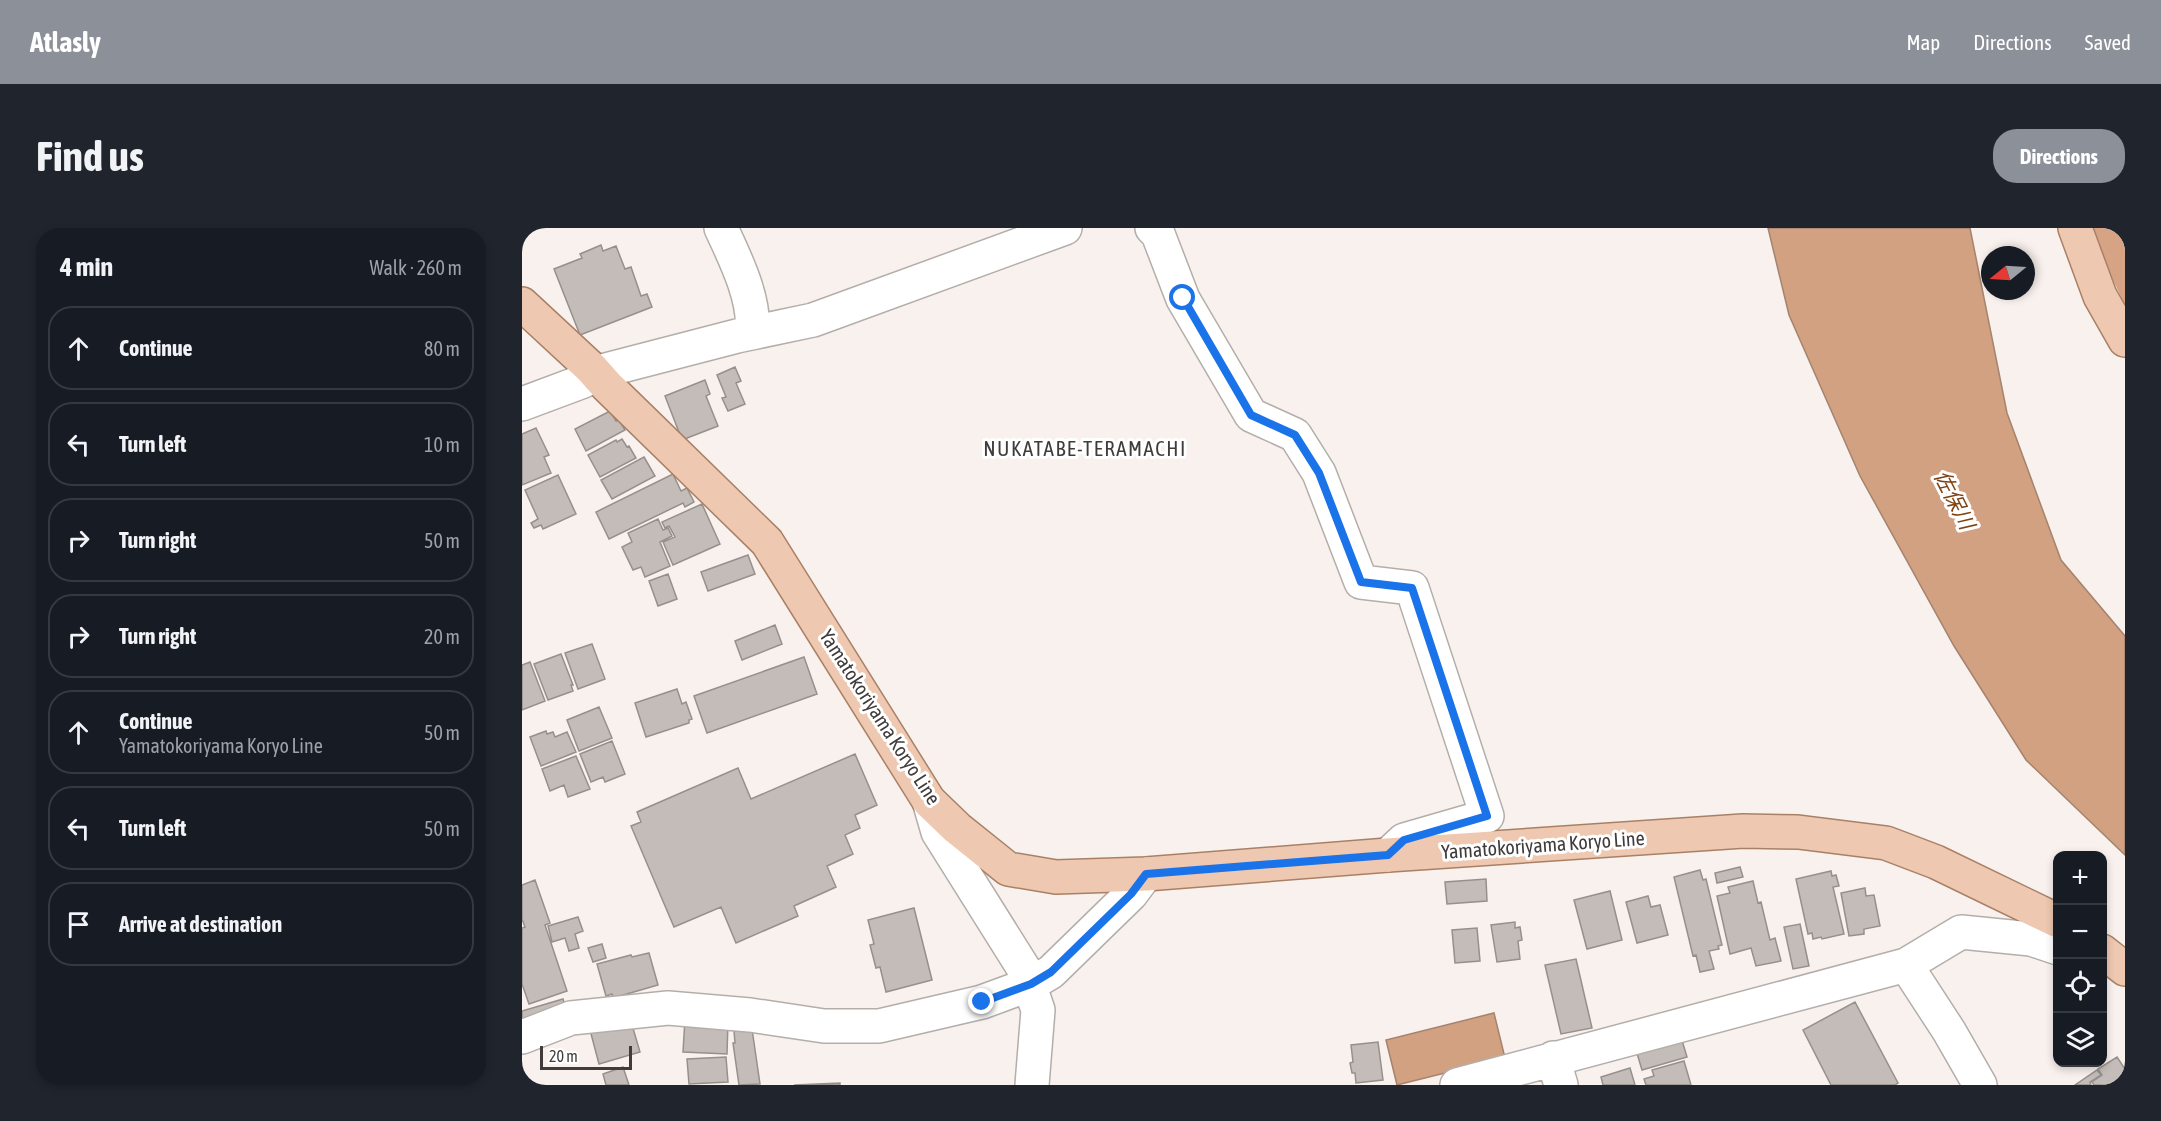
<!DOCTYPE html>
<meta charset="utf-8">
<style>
:root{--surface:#171b24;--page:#20242c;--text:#f1f3f6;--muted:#9ea1a6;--line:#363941;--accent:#8c9099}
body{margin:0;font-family:"Asap Condensed","Noto Sans JP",sans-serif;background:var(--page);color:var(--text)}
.controls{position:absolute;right:18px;bottom:18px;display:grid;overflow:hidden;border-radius:12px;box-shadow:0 3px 9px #0003}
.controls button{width:54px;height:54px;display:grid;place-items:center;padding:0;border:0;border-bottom:2px solid var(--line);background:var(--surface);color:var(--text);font:30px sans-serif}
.compass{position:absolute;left:1459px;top:18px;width:54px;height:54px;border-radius:50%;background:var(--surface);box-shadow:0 3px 9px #0003;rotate:252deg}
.scale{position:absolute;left:18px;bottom:15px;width:92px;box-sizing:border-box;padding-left:6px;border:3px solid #3f3c3b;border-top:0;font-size:16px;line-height:21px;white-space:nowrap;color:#3f3c3b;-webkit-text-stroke:4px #fff;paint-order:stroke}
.stop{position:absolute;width:18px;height:18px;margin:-14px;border:4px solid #1a73e8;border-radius:50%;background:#fff}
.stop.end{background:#1a73e8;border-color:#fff;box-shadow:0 2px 6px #0008}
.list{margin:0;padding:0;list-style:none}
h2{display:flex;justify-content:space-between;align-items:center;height:78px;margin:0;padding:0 24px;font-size:26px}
h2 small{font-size:20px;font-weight:400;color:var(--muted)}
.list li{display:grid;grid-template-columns:39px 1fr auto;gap:18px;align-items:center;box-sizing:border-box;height:84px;margin:0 12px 12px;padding:0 12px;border:2px solid var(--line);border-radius:24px}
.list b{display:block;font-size:22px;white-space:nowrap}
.list p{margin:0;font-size:20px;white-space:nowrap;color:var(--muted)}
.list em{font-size:20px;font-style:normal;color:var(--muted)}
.icon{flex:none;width:33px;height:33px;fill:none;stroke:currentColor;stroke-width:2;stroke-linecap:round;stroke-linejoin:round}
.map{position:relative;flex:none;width:1603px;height:857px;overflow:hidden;border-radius:24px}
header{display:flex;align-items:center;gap:36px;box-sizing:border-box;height:84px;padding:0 30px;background:var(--accent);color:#fff}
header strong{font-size:28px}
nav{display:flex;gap:33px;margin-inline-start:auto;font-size:21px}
.intro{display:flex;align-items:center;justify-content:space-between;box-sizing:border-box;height:144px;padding:0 36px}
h1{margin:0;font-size:42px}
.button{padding:15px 27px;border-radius:24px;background:var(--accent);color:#fff;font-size:21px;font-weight:700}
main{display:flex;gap:36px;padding:0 36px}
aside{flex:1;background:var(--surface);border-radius:24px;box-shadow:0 3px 9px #0003}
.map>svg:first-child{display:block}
.forest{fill:#d6a485}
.water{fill:#d1a182;stroke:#a5836d;stroke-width:1.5}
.building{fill:#c3bcb9;stroke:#96908c;stroke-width:1.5}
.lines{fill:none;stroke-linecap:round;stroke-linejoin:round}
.minor-casing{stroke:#b4aeaa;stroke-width:36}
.major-casing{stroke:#a98066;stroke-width:36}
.minor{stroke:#fff;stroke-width:33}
.major{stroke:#eec8b1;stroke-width:33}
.route{stroke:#1a73e8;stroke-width:8}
.labels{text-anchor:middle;stroke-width:6;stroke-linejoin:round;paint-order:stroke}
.street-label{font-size:20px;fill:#3f3c3b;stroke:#fff}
.neighbourhood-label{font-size:21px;letter-spacing:1.5px;fill:#3f3c3b;stroke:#fff}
.water-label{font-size:21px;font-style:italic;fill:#7f4212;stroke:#fff}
</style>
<header>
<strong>Atlasly</strong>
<nav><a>Map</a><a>Directions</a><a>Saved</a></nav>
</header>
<div class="intro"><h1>Find us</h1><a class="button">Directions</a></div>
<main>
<aside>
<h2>4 min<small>Walk · 260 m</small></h2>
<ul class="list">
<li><svg class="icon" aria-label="ahead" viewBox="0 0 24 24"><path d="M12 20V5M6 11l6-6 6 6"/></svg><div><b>Continue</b></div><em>80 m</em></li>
<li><svg class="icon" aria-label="left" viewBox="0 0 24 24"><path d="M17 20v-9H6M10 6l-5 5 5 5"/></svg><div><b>Turn left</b></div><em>10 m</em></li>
<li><svg class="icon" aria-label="right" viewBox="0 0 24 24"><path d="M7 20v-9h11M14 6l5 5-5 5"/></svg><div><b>Turn right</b></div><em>50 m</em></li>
<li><svg class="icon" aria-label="right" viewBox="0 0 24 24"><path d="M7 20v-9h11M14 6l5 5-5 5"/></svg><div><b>Turn right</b></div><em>20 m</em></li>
<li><svg class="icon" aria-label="ahead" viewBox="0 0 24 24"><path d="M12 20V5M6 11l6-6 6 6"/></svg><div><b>Continue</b><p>Yamatokoriyama Koryo Line</p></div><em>50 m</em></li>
<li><svg class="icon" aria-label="left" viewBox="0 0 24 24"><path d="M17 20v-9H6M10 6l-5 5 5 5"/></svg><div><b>Turn left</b></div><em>50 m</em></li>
<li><svg class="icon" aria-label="arrive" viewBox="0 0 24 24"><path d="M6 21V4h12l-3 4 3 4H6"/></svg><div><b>Arrive at destination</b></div></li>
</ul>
</aside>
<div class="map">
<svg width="1603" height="857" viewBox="0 0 1603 857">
<rect width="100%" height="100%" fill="#f8f1ed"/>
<!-- forest -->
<path class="forest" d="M 1568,0 L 1603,0 L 1603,77 L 1576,21 Z"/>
<!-- water -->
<path class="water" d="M 1246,0 L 1448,0 L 1485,185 L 1539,332 L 1603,408 L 1603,627 L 1504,532 L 1432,418 L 1338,248 L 1267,87 Z
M 972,785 L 983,830 L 875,857 L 864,812 Z"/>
<!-- building -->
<path class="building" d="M 79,17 L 81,23 L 94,18 L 103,41 L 109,39 L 119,68 L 125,66 L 130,79 L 58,107 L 32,41 L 60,30 L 58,26 Z
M 213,139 L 219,153 L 214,155 L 223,176 L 206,183 L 200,170 L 204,169 L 195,147 Z
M 183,152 L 188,166 L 184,168 L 196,198 L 160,212 L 143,168 Z
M 88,183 L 94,193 L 97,192 L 103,202 L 64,223 L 53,201 Z
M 14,200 L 27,227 L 22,229 L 29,245 L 0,257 L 0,206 Z
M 100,211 L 105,219 L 107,218 L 114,230 L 78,249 L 66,227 L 94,212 L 95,214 Z
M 122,229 L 133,248 L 90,271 L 79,252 Z
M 151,246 L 159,263 L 165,260 L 172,274 L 163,279 L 161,275 L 87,311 L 74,284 Z
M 36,247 L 54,286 L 21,301 L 19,297 L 12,300 L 9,295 L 16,291 L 3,262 Z
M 180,276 L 198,316 L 151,337 L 141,314 L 153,309 L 147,298 L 143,300 L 140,294 Z
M 136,291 L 141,302 L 146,300 L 150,308 L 138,314 L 148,338 L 123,349 L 119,339 L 111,342 L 100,319 L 110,314 L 106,305 Z
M 226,327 L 233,346 L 186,363 L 179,344 Z
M 146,346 L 155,371 L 136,378 L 127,353 Z
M 253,397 L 260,416 L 220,432 L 213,413 Z
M 70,416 L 83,451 L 56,461 L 43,425 Z
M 39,426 L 51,457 L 49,457 L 51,463 L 26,472 L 12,436 Z
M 282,429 L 295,466 L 185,505 L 172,468 Z
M 8,434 L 23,473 L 0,482 L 0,437 Z
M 155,461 L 160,476 L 164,474 L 170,491 L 167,492 L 167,495 L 124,509 L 113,475 Z
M 77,479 L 90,510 L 57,523 L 45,492 Z
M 24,503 L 25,506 L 31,504 L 33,509 L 45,504 L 54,524 L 19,538 L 8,509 Z
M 90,513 L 103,546 L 83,554 L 81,549 L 69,554 L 58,526 Z
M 333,526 L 355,577 L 333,587 L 338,600 L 323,607 L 331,626 L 305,638 L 314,659 L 272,678 L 276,688 L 214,715 L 199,679 L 152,699 L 109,598 L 119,594 L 115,584 L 216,540 L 229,571 Z
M 54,528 L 68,561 L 46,569 L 42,557 L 28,563 L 20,541 Z
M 1218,639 L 1221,649 L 1195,655 L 1193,645 Z
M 1178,642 L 1181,652 L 1184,651 L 1200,717 L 1196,718 L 1197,721 L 1187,723 L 1192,741 L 1178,744 L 1174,727 L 1171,728 L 1152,649 Z
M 1309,643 L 1310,648 L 1314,647 L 1317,658 L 1311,659 L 1322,706 L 1300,711 L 1299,709 L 1291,711 L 1290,705 L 1286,706 L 1274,651 Z
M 964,651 L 965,673 L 925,676 L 923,654 Z
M 13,652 L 28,695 L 23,697 L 45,763 L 7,776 L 0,756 L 0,700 L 3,699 L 0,691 L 0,657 Z
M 1231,653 L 1236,675 L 1239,674 L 1248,712 L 1253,710 L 1259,733 L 1234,738 L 1229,720 L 1208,726 L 1195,668 L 1208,665 L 1206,659 Z
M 1343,660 L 1344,668 L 1352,667 L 1358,698 L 1342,701 L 1342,706 L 1327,708 L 1319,665 Z
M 1088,663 L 1100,712 L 1065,721 L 1052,672 Z
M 1126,668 L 1129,679 L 1138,677 L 1146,707 L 1115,715 L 1104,674 Z
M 392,680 L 410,752 L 364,764 L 358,739 L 354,740 L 348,717 L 352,716 L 346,692 Z
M 56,689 L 61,703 L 53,706 L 57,720 L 47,723 L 43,710 L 30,714 L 26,698 Z
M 993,694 L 993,700 L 998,699 L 1000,712 L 996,713 L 998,731 L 975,734 L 969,697 Z
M 1278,696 L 1287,738 L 1271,741 L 1262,699 Z
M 955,700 L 958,733 L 933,735 L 930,702 Z
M 80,716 L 84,730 L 71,734 L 66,720 Z
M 127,725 L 136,757 L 91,770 L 90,766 L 84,768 L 75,736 L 109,727 L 110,729 Z
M 1054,731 L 1070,800 L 1039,806 L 1023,737 Z
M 41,771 L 45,785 L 0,798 L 0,783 Z
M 1333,774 L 1376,855 L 1373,857 L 1309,857 L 1281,802 Z
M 108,790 L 118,824 L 77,836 L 68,802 Z
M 163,791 L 206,793 L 205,826 L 161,824 Z
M 230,801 L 238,856 L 217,857 L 211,815 L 213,815 L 212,803 Z
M 1159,809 L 1165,829 L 1120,842 L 1114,822 Z
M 856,814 L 861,852 L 834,855 L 833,845 L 830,845 L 828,835 L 831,834 L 829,817 Z
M 204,829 L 206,854 L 167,856 L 165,831 Z
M 1595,829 L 1603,841 L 1603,857 L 1572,857 L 1570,854 L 1580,847 L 1576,841 Z
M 1162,833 L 1169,857 L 1124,857 L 1122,851 L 1132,848 L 1130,842 Z
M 101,839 L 107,857 L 84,857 L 81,846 Z
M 1108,840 L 1113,857 L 1081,857 L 1079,849 Z
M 1575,842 L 1579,847 L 1568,854 L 1569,857 L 1553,857 Z
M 318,855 L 318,857 L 272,857 Z"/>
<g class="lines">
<!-- minor casing -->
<g class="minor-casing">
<path id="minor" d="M 199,0 C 213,30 234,72 230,105
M 630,0 L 636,6 L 661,71 L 729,187 L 773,207 L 797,245 L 839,354 L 890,360 L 965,588 L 882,612 L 866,627
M 0,176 L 59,154 L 84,142 L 215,108 L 291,92 L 543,0
M 407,573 L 416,604 L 502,741 L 516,782 L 510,857
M 1384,737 L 1427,803 L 1458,857
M 0,809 L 49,790 L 146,780 L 228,787 L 302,798 L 357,798 L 460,774 L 509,756 L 529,744 L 609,666 L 624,646
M 1031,830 L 1039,857
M 935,857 L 1384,737 L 1439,704 L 1509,711 L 1536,720"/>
</g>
<!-- major casing -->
<g class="major-casing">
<path id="major" d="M 1553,0 L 1578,68 L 1603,112
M 0,76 L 69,140 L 85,158 L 245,314 L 407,573 L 435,600 L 486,641 L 534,649 L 624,646 L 866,627 L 1221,603 L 1276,604 L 1364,615 L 1414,634 L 1536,693
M 1580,723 L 1603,741"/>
</g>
<!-- minor -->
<use href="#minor" class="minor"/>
<!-- major -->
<use href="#major" class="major"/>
</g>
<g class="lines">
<!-- route -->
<path class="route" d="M 460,774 L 509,756 L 529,744 L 609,666 L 624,646 L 866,627 L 882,612 L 965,588 L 890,360 L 839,354 L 797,245 L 773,207 L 729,187 L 661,70"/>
</g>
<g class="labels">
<!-- street labels -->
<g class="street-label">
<text transform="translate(358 489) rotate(57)" y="7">Yamatokoriyama Koryo Line</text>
<text transform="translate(1021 617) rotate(-4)" y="7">Yamatokoriyama Koryo Line</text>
</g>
<!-- neighbourhood labels -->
<g class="neighbourhood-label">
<text x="563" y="228">NUKATABE-TERAMACHI</text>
</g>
<!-- water labels -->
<g class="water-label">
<text transform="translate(1432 272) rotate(63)" y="7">佐保川</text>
</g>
</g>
</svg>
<div class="controls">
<button>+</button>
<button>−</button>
<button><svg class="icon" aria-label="locate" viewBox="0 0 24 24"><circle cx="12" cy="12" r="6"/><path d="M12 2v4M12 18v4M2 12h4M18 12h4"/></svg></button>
<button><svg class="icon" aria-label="layers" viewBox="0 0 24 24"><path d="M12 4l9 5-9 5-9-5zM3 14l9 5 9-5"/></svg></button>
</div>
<svg class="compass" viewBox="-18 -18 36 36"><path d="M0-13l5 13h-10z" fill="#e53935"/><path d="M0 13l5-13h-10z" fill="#9ea1a6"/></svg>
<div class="scale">20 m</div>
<div class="stop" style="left:661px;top:70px"></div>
<div class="stop end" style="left:460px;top:774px"></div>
</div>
</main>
